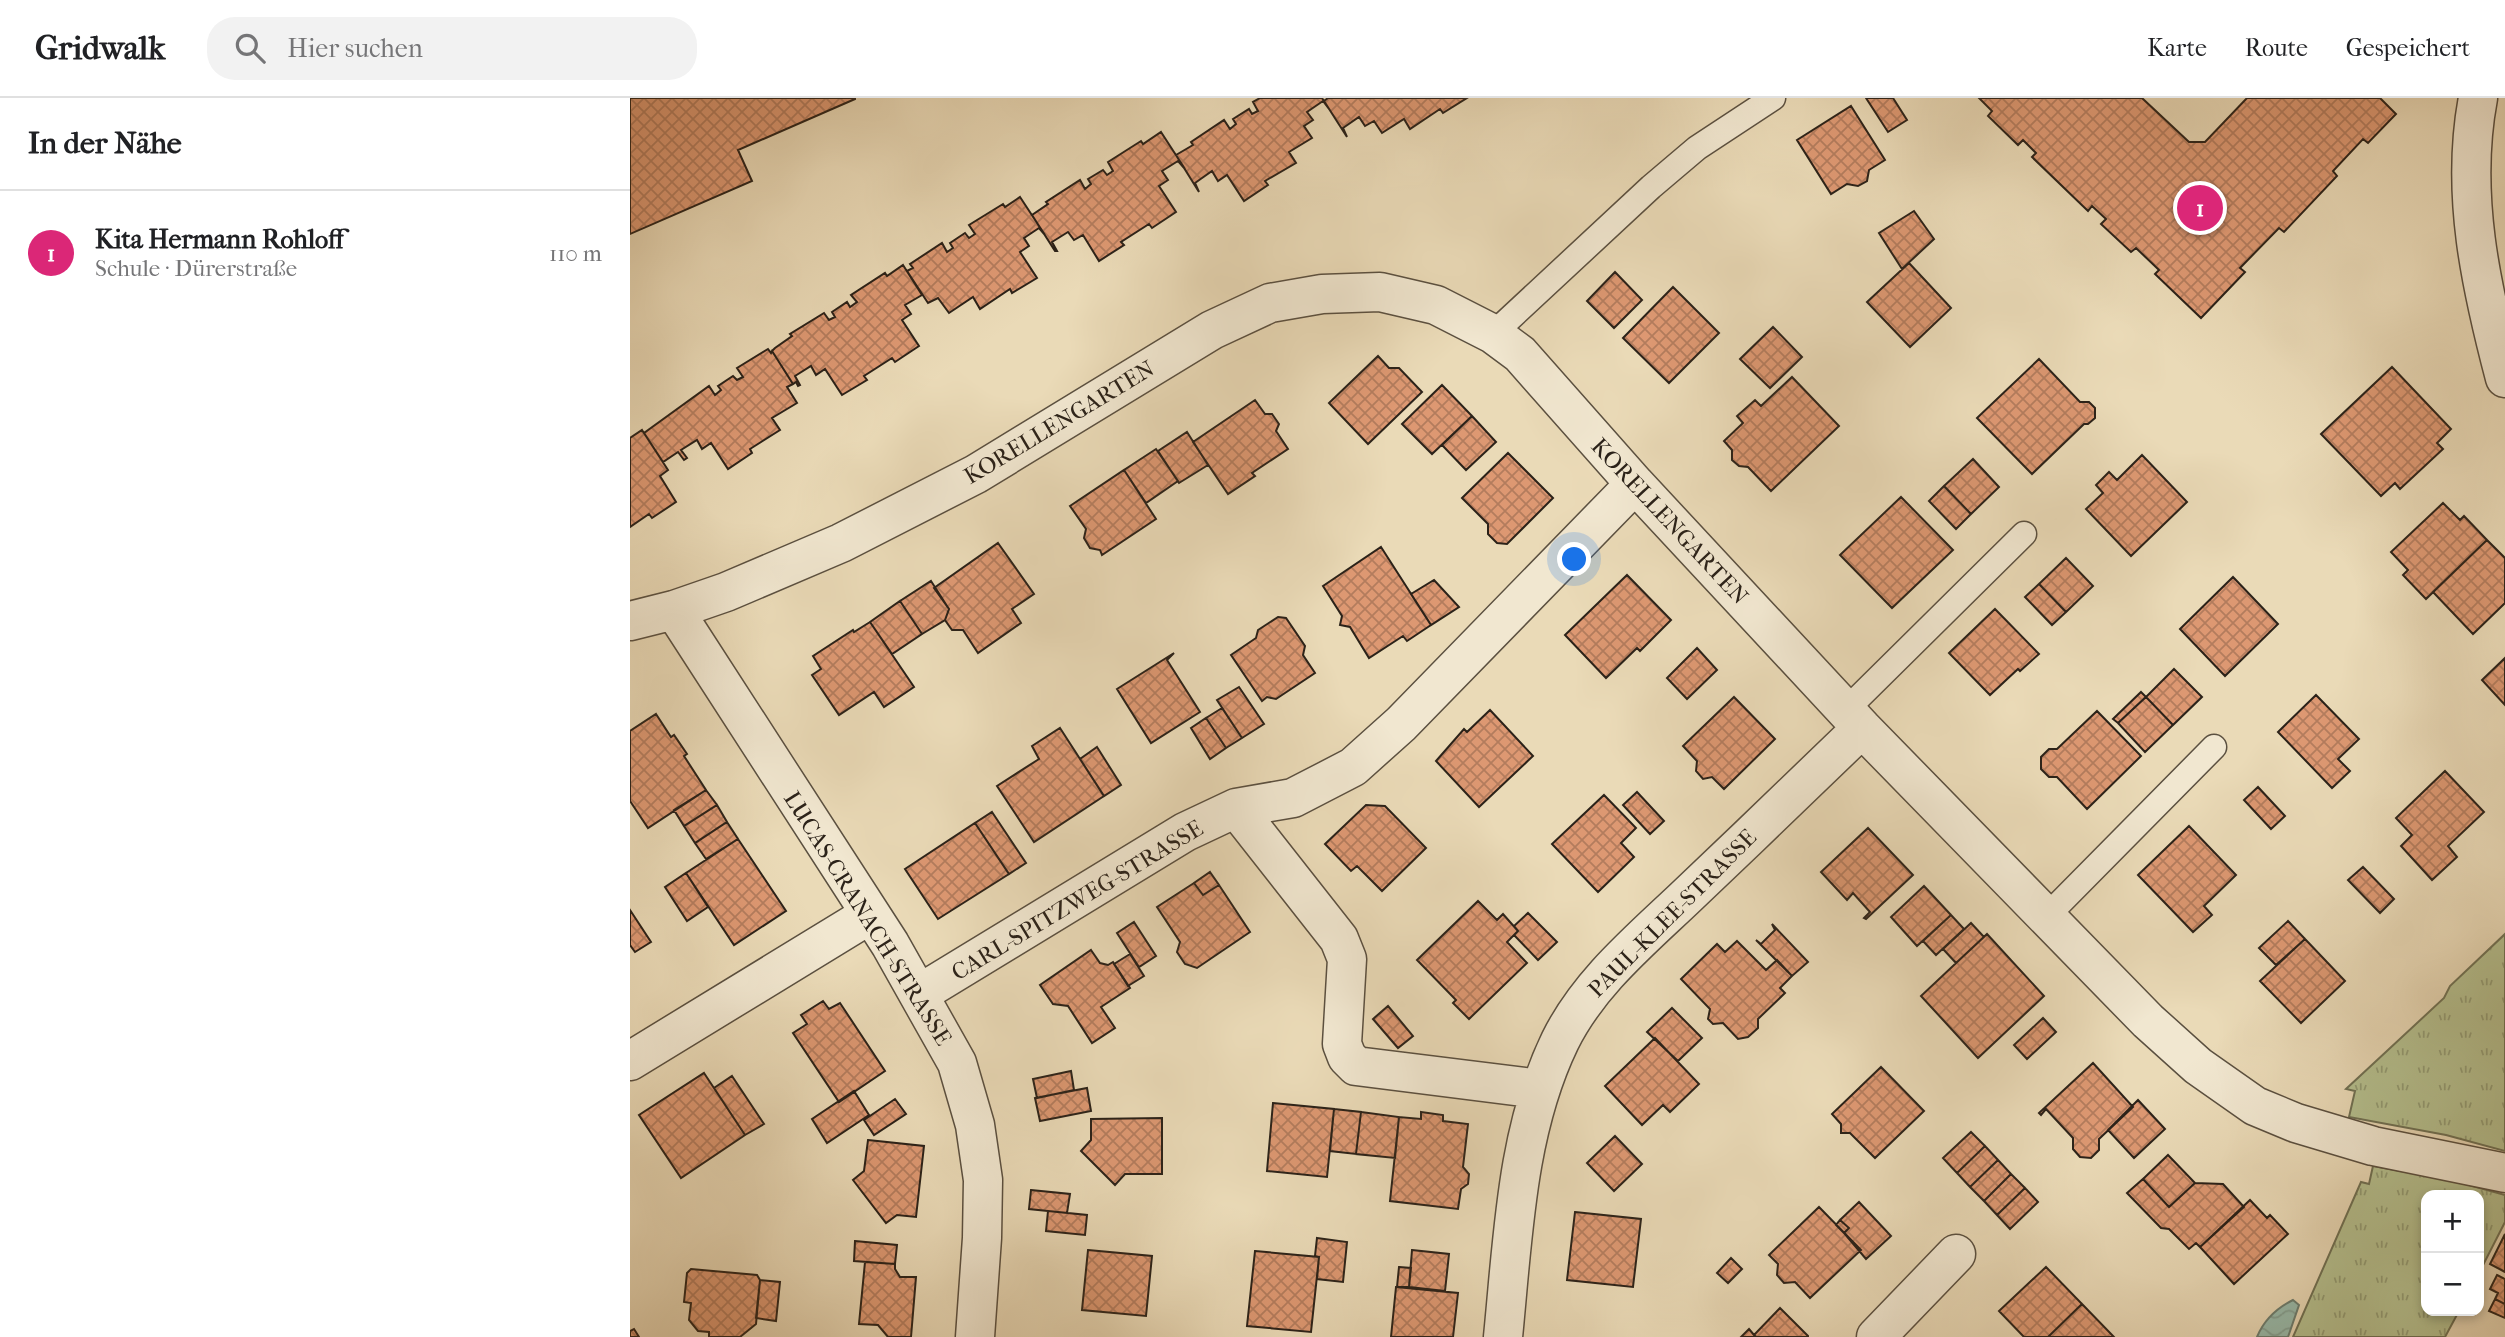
<!DOCTYPE html>
<html lang="de">
<meta charset="utf-8">
<style>
:root{--surface:#fff;--page:#f2f2f2;--text:#202124;--muted:#757577;--line:#e0e0e0;--accent:#db2777}
body{margin:0;font-family:"IM FELL French Canon",serif;background:var(--page);color:var(--text)}
.controls{position:absolute;right:21px;bottom:21px;display:grid;overflow:hidden;border-radius:14px;box-shadow:0 4px 10px #0003}
.controls button{width:63px;height:63px;display:grid;place-items:center;padding:0;border:0;border-bottom:2px solid var(--line);background:var(--surface);color:var(--text);font:35px sans-serif}
.you{position:absolute;left:945px;top:462px;width:24px;height:24px;margin:-18px;border:5px solid #fff;border-radius:50%;background:#1a73e8;box-shadow:0 0 0 10px #1a73e833}
.badge{display:grid;place-items:center;width:46px;height:46px;border-radius:50%;background:var(--accent);color:#fff;font-size:23px;font-weight:700}
.pin{position:absolute;translate:-50% -50%;border:4px solid #fff;box-shadow:0 2px 7px #0006}
.list{margin:0;padding:0;list-style:none}
h2{display:flex;justify-content:space-between;align-items:center;height:91px;margin:0;padding:0 28px;font-size:30px}
h2 small{font-size:23px;font-weight:400;color:var(--muted)}
.list li{display:grid;grid-template-columns:46px 1fr auto;gap:21px;align-items:center;box-sizing:border-box;height:126px;padding:0 28px;border-top:2px solid var(--line)}
.list b{display:block;font-size:26px;white-space:nowrap}
.list p{margin:0;font-size:23px;white-space:nowrap;color:var(--muted)}
.list em{font-size:23px;font-style:normal;color:var(--muted)}
.icon{flex:none;width:38px;height:38px;fill:none;stroke:currentColor;stroke-width:2;stroke-linecap:round;stroke-linejoin:round}
.map{position:relative;flex:none;width:1875px;height:1239px;overflow:hidden}
header{display:flex;align-items:center;gap:42px;box-sizing:border-box;height:98px;padding:0 35px;background:var(--surface);border-bottom:2px solid var(--line)}
header strong{font-size:33px}
nav{display:flex;gap:38px;margin-inline-start:auto;font-size:24px}
.search{width:490px;height:63px;background:var(--page);display:flex;align-items:center;gap:18px;box-sizing:border-box;padding:0 24px;border-radius:28px;color:var(--muted);font-size:26px}
main{display:flex}
aside{flex:1;background:var(--surface)}
.map>svg:first-child{display:block}
.grass{fill:url(#grass-tufts);stroke:#707154;stroke-width:2}
.water{fill:url(#water-waves);stroke:#6c7e71;stroke-width:2}
.building{fill:url(#building-cross-hatch);stroke:#2b2219;stroke-width:2}
.lines{fill:none;stroke-linecap:round;stroke-linejoin:round}
.lane-casing{stroke:#5b5040;stroke-width:27}
.street-casing{stroke:#5b5040;stroke-width:41}
.lane{stroke:#f1e7d0;stroke-width:24}
.street{stroke:#f1e7d0;stroke-width:38}
.labels{text-anchor:middle;stroke-width:5;stroke-linejoin:round;paint-order:stroke}
.street-label{font-size:23px;fill:#2b2219;stroke:#f1e7d0}
</style>
<header>
<strong>Gridwalk</strong>
<div class="search"><svg class="icon" aria-label="search" viewBox="0 0 24 24"><circle cx="10" cy="10" r="6"/><path d="M15 15l6 6"/></svg>Hier suchen</div>
<nav><a>Karte</a><a>Route</a><a>Gespeichert</a></nav>
</header>
<main>
<aside>
<h2>In der Nähe<small></small></h2>
<ul class="list">
<li><span class="badge">1</span><div><b>Kita Hermann Rohloff</b><p>Schule · Dürerstraße</p></div><em>110 m</em></li>
</ul>
</aside>
<div class="map">
<svg width="1875" height="1239" viewBox="0 0 1875 1239">
<defs>
<pattern id="grass-tufts" width="24" height="20" patternUnits="userSpaceOnUse" patternTransform="scale(1.75)"><rect width="24" height="20" fill="#b5c08f"/><path d="M3 7l-1-3M5 7V3M7 7l1-3M15 17l-1-3M17 17v-4M19 17l1-3" fill="none" stroke="#939c74"/></pattern>
<pattern id="water-waves" width="16" height="10" patternUnits="userSpaceOnUse" patternTransform="scale(1.75)"><rect width="16" height="10" fill="#98bbac"/><path d="M0 5q4-4 8 0t8 0" fill="none" stroke="#83a093"/></pattern>
<pattern id="building-cross-hatch" width="8" height="8" patternUnits="userSpaceOnUse" patternTransform="scale(1.75)"><rect width="8" height="8" fill="#dd9872"/><path d="M0 0l8 8M0 8l8-8" fill="none" stroke="#b37c5d"/></pattern>
</defs>
<rect width="100%" height="100%" fill="#eadab7"/>
<filter id="stains"><feTurbulence type="fractalNoise" baseFrequency=".00286" numOctaves="4"/><feColorMatrix values="0 0 0 0 .2 0 0 0 0 .09 0 0 0 0 .02 0 0 0 .5 -.17"/></filter>
<radialGradient id="worn" r=".72"><stop offset=".6" stop-color="#630" stop-opacity="0"/><stop offset="1" stop-color="#630" stop-opacity=".3"/></radialGradient>
<!-- grass -->
<path class="grass" d="M 1875,836 L 1875,1053 L 1816,1037 L 1719,1019 L 1725,993 L 1716,991 L 1814,900 L 1820,888 Z
M 1743,1068 L 1821,1082 L 1875,1097 L 1875,1124 L 1849,1175 L 1849,1097 L 1796,1097 L 1796,1213 L 1829,1213 L 1815,1239 L 1663,1239 L 1731,1084 L 1739,1086 Z"/>
<!-- water -->
<path class="water" d="M 1663,1202 L 1669,1207 L 1658,1239 L 1627,1239 C 1634,1222 1647,1210 1663,1202 Z"/>
<!-- building -->
<path class="building" d="M 0,0 L 225,0 L 225,1 L 108,52 L 122,83 L 0,136 Z
M 630,0 L 692,0 L 699,11 L 693,3 L 677,14 L 683,22 L 674,28 L 682,40 L 659,54 L 666,65 L 635,83 L 638,87 L 614,103 L 597,77 L 588,83 L 582,73 L 565,85 L 569,94 L 546,57 L 563,47 L 561,44 L 594,22 L 600,31 L 606,26 L 603,21 L 619,11 L 622,16 L 628,13 L 623,4 Z
M 698,0 L 837,0 L 813,15 L 810,11 L 780,31 L 774,21 L 752,35 L 744,23 L 735,28 L 729,19 L 713,30 L 717,39 L 694,3 Z
M 1236,0 L 1263,0 L 1277,22 L 1258,34 Z
M 1349,0 L 1512,0 L 1559,44 L 1575,44 L 1617,0 L 1750,0 L 1766,16 L 1738,45 L 1733,41 L 1703,73 L 1707,78 L 1654,134 L 1649,130 L 1610,170 L 1615,174 L 1571,220 L 1525,176 L 1529,172 L 1506,150 L 1501,154 L 1471,126 L 1476,121 L 1462,108 L 1458,113 L 1402,59 L 1406,55 L 1393,42 L 1388,47 L 1358,18 L 1362,13 Z
M 1221,8 L 1255,62 L 1239,72 L 1237,83 L 1228,88 L 1217,86 L 1201,96 L 1167,42 Z
M 531,34 L 555,71 L 548,63 L 532,73 L 538,82 L 529,88 L 546,114 L 522,130 L 519,126 L 491,144 L 494,147 L 469,163 L 453,137 L 444,142 L 438,134 L 422,144 L 427,153 L 425,153 L 402,117 L 418,106 L 416,104 L 450,82 L 455,91 L 461,86 L 458,81 L 473,72 L 477,77 L 483,73 L 478,64 L 511,43 L 513,46 Z
M 390,99 L 415,137 L 409,130 L 394,140 L 399,148 L 390,154 L 407,180 L 382,195 L 380,191 L 350,211 L 343,199 L 319,215 L 308,200 L 298,205 L 277,173 L 283,170 L 280,166 L 312,145 L 317,154 L 323,150 L 320,145 L 335,135 L 339,140 L 345,136 L 339,127 L 373,106 L 375,109 Z
M 1284,113 L 1304,141 L 1272,171 L 1249,135 Z
M 1279,165 L 1321,210 L 1280,249 L 1237,204 Z
M 273,167 L 292,197 L 275,207 L 281,216 L 272,222 L 289,248 L 265,264 L 262,260 L 234,278 L 237,282 L 212,297 L 195,271 L 186,277 L 181,268 L 165,278 L 170,287 L 168,288 L 166,284 L 163,286 L 142,253 L 145,250 L 162,238 L 160,236 L 194,215 L 199,222 L 205,219 L 202,214 L 217,204 L 220,209 L 227,204 L 221,197 L 255,175 L 257,178 Z
M 985,174 L 1012,202 L 984,230 L 957,203 Z
M 1043,189 L 1089,235 L 1039,285 L 993,240 Z
M 1143,229 L 1172,259 L 1140,290 L 1110,261 Z
M 138,251 L 141,255 L 142,253 L 163,286 L 157,289 L 167,305 L 142,320 L 150,332 L 120,351 L 122,355 L 98,371 L 81,345 L 72,351 L 67,342 L 51,352 L 57,360 L 54,362 L 48,354 L 33,364 L 14,335 L 79,288 L 85,297 L 91,292 L 88,288 L 103,278 L 107,282 L 113,279 L 107,270 Z
M 748,258 L 759,270 L 769,270 L 792,294 L 738,346 L 699,305 Z
M 1409,261 L 1450,304 L 1459,304 L 1465,310 L 1465,320 L 1458,326 L 1454,326 L 1402,376 L 1347,320 Z
M 1762,269 L 1821,331 L 1807,345 L 1813,351 L 1770,391 L 1765,385 L 1751,398 L 1691,336 Z
M 1162,279 L 1209,328 L 1141,393 L 1118,369 L 1109,368 L 1102,362 L 1102,352 L 1094,343 L 1113,325 L 1107,318 L 1125,302 L 1131,308 Z
M 812,287 L 842,318 L 802,356 L 772,326 Z
M 625,302 L 635,316 L 642,316 L 649,326 L 646,333 L 658,351 L 622,375 L 625,378 L 598,396 L 563,344 Z
M 842,318 L 866,344 L 836,372 L 812,347 Z
M 12,332 L 38,372 L 30,378 L 46,404 L 22,420 L 19,416 L 0,429 L 0,340 Z
M 557,334 L 578,367 L 549,385 L 528,353 Z
M 526,351 L 548,383 L 516,405 L 494,372 Z
M 878,355 L 923,400 L 877,446 L 867,445 L 858,436 L 858,426 L 832,400 Z
M 1512,357 L 1557,404 L 1501,458 L 1456,411 L 1473,395 L 1466,387 L 1479,374 L 1487,382 Z
M 1343,361 L 1369,389 L 1341,416 L 1314,388 Z
M 494,372 L 526,421 L 472,457 L 470,452 L 460,450 L 454,440 L 456,431 L 440,408 Z
M 1314,388 L 1341,416 L 1326,431 L 1299,403 Z
M 1271,399 L 1323,452 L 1262,510 L 1210,457 Z
M 1813,405 L 1830,422 L 1834,418 L 1857,442 L 1796,501 L 1773,477 L 1778,472 L 1761,454 Z
M 1857,442 L 1875,460 L 1875,505 L 1843,536 L 1803,494 Z
M 368,445 L 404,496 L 382,511 L 391,525 L 348,555 L 333,532 L 322,532 L 315,522 L 319,511 L 304,490 Z
M 751,449 L 801,527 L 777,543 L 773,538 L 739,560 L 720,529 L 710,527 L 712,518 L 693,488 Z
M 1436,460 L 1463,488 L 1436,514 L 1409,486 Z
M 997,477 L 1041,522 L 1010,553 L 1007,550 L 976,580 L 935,537 Z
M 1603,479 L 1648,526 L 1595,578 L 1550,531 Z
M 804,482 L 829,509 L 801,527 L 781,496 Z
M 301,483 L 319,511 L 315,522 L 292,536 L 270,503 Z
M 1409,486 L 1436,514 L 1422,527 L 1395,499 Z
M 270,503 L 292,536 L 262,556 L 240,524 Z
M 1365,511 L 1409,556 L 1390,573 L 1388,571 L 1360,597 L 1319,555 Z
M 648,519 L 656,520 L 675,548 L 673,557 L 685,575 L 646,601 L 637,599 L 632,603 L 601,557 L 626,540 L 628,532 Z
M 240,524 L 284,589 L 254,609 L 244,594 L 209,617 L 182,577 L 191,571 L 183,558 L 223,532 L 224,534 Z
M 1067,550 L 1087,572 L 1057,601 L 1037,580 Z
M 544,555 L 537,562 L 570,614 L 521,645 L 487,591 Z
M 1875,560 L 1875,607 L 1852,582 Z
M 1544,571 L 1572,599 L 1543,627 L 1516,599 Z
M 609,589 L 634,626 L 612,640 L 587,602 Z
M 1511,594 L 1516,599 L 1488,625 L 1483,621 Z
M 1686,597 L 1729,641 L 1708,661 L 1720,673 L 1702,690 L 1648,634 Z
M 1104,599 L 1145,641 L 1094,691 L 1082,679 L 1073,681 L 1066,673 L 1067,663 L 1053,648 Z
M 1516,599 L 1543,627 L 1515,654 L 1488,625 Z
M 592,610 L 612,640 L 596,650 L 576,620 Z
M 860,612 L 903,658 L 849,709 L 806,663 L 834,631 L 837,634 Z
M 1467,613 L 1511,658 L 1457,711 L 1427,679 L 1419,679 L 1411,671 L 1411,659 L 1419,651 L 1427,651 Z
M 26,616 L 41,639 L 44,637 L 57,656 L 54,658 L 76,692 L 18,730 L 0,703 L 0,633 Z
M 576,620 L 596,650 L 580,661 L 561,630 Z
M 430,630 L 474,698 L 404,744 L 367,688 L 409,661 L 402,648 Z
M 467,649 L 491,687 L 474,698 L 450,661 Z
M 1815,673 L 1854,714 L 1818,748 L 1827,759 L 1802,782 L 1771,748 L 1782,737 L 1766,720 Z
M 1628,689 L 1655,718 L 1641,731 L 1614,702 Z
M 76,692 L 87,707 L 54,728 L 44,712 Z
M 1007,694 L 1034,723 L 1020,736 L 993,707 Z
M 974,697 L 1006,730 L 991,745 L 1004,759 L 968,794 L 922,746 Z
M 87,707 L 97,724 L 65,745 L 54,728 Z
M 736,707 L 755,708 L 796,750 L 752,793 L 727,768 L 721,773 L 695,746 Z
M 362,714 L 396,765 L 379,776 L 345,725 Z
M 97,724 L 108,741 L 76,761 L 65,745 Z
M 345,725 L 379,776 L 308,821 L 275,771 Z
M 1559,728 L 1606,777 L 1574,808 L 1582,817 L 1563,834 L 1508,777 Z
M 1238,730 L 1283,777 L 1236,821 L 1234,820 L 1240,814 L 1223,795 L 1217,802 L 1191,774 Z
M 108,741 L 156,813 L 104,847 L 56,775 Z
M 1733,769 L 1764,801 L 1750,815 L 1718,782 Z
M 580,774 L 589,787 L 573,797 L 564,785 Z
M 56,775 L 78,809 L 57,823 L 35,789 Z
M 564,785 L 573,797 L 589,787 L 620,834 L 567,870 L 555,866 L 547,854 L 550,844 L 527,809 Z
M 1294,788 L 1321,817 L 1287,848 L 1261,819 Z
M 848,803 L 867,822 L 873,816 L 888,833 L 877,844 L 897,865 L 839,921 L 823,905 L 826,902 L 787,862 Z
M 0,812 L 21,844 L 5,854 L 0,847 Z
M 898,815 L 927,844 L 908,862 L 884,837 L 888,833 L 884,828 Z
M 1321,817 L 1334,831 L 1306,857 L 1293,843 Z
M 1658,823 L 1675,841 L 1646,867 L 1629,850 Z
M 504,824 L 526,858 L 509,869 L 487,835 Z
M 1341,825 L 1354,839 L 1326,865 L 1313,851 Z
M 1142,826 L 1178,864 L 1162,878 L 1126,842 L 1131,846 L 1145,832 Z
M 1357,836 L 1414,898 L 1348,960 L 1291,898 Z
M 1675,841 L 1715,883 L 1671,925 L 1630,883 Z
M 1107,843 L 1136,872 L 1147,862 L 1162,878 L 1150,890 L 1155,895 L 1128,921 L 1128,930 L 1118,939 L 1108,941 L 1093,925 L 1083,926 L 1078,921 L 1080,911 L 1051,881 L 1087,846 L 1095,854 Z
M 461,852 L 470,865 L 478,867 L 483,864 L 500,890 L 471,909 L 485,930 L 462,945 L 438,908 L 423,906 L 410,887 Z
M 500,856 L 514,878 L 498,888 L 484,866 Z
M 193,903 L 199,911 L 210,905 L 255,973 L 209,1004 L 163,935 L 177,926 L 171,917 Z
M 758,908 L 783,938 L 768,950 L 743,921 Z
M 1042,910 L 1072,940 L 1048,963 L 1017,934 Z
M 1413,920 L 1426,934 L 1397,961 L 1384,947 Z
M 1025,940 L 1069,986 L 1040,1014 L 1033,1007 L 1012,1027 L 975,988 Z
M 1463,965 L 1503,1009 L 1469,1041 L 1469,1052 L 1461,1060 L 1450,1059 L 1443,1051 L 1443,1040 L 1416,1011 L 1411,1017 L 1409,1015 Z
M 1251,969 L 1294,1013 L 1245,1060 L 1220,1035 L 1211,1035 L 1211,1026 L 1202,1016 Z
M 441,973 L 444,992 L 407,1000 L 403,981 Z
M 74,975 L 115,1037 L 51,1080 L 9,1017 Z
M 102,978 L 134,1026 L 115,1037 L 84,990 Z
M 457,990 L 461,1013 L 410,1023 L 405,1000 Z
M 224,993 L 239,1017 L 197,1045 L 182,1021 Z
M 265,1001 L 276,1016 L 244,1037 L 234,1022 Z
M 1508,1002 L 1535,1031 L 1504,1060 L 1478,1032 Z
M 643,1005 L 704,1011 L 697,1079 L 637,1073 Z
M 704,1011 L 731,1014 L 726,1056 L 700,1053 Z
M 731,1014 L 769,1019 L 765,1060 L 726,1056 Z
M 791,1014 L 813,1017 L 813,1023 L 838,1026 L 833,1069 L 839,1076 L 838,1086 L 831,1091 L 828,1111 L 760,1103 L 769,1019 L 791,1021 Z
M 532,1020 L 532,1076 L 495,1076 L 485,1087 L 451,1053 L 461,1042 L 461,1021 Z
M 1341,1034 L 1355,1048 L 1327,1075 L 1313,1060 Z
M 985,1038 L 1012,1066 L 984,1093 L 957,1065 Z
M 238,1042 L 294,1048 L 286,1119 L 267,1117 L 256,1125 L 223,1082 L 234,1073 Z
M 1355,1048 L 1368,1062 L 1340,1089 L 1327,1075 Z
M 1538,1057 L 1565,1085 L 1539,1109 L 1513,1081 Z
M 1368,1062 L 1381,1076 L 1354,1103 L 1340,1089 Z
M 1381,1076 L 1395,1090 L 1367,1117 L 1354,1103 Z
M 1513,1081 L 1539,1109 L 1565,1085 L 1593,1086 L 1614,1109 L 1570,1149 L 1566,1145 L 1559,1151 L 1539,1131 L 1531,1130 L 1497,1095 Z
M 1395,1090 L 1408,1104 L 1380,1131 L 1367,1117 Z
M 401,1092 L 440,1096 L 437,1115 L 399,1111 Z
M 1620,1102 L 1637,1120 L 1640,1117 L 1658,1136 L 1604,1186 L 1570,1149 Z
M 1229,1104 L 1261,1138 L 1236,1161 L 1214,1135 L 1219,1130 L 1210,1122 Z
M 1189,1109 L 1231,1152 L 1180,1200 L 1165,1184 L 1154,1185 L 1147,1177 L 1148,1166 L 1139,1157 Z
M 418,1113 L 457,1117 L 455,1137 L 416,1133 Z
M 945,1114 L 1011,1121 L 1003,1189 L 937,1182 Z
M 1210,1122 L 1219,1130 L 1214,1135 L 1206,1127 Z
M 1875,1136 L 1875,1174 L 1860,1166 Z
M 687,1140 L 717,1144 L 713,1184 L 687,1181 L 689,1159 L 685,1158 Z
M 225,1143 L 267,1147 L 265,1166 L 224,1163 Z
M 458,1152 L 522,1158 L 516,1218 L 452,1212 Z
M 782,1152 L 819,1156 L 815,1193 L 779,1189 Z
M 625,1153 L 689,1159 L 681,1234 L 617,1228 Z
M 1101,1160 L 1112,1171 L 1098,1185 L 1087,1175 Z
M 235,1164 L 265,1166 L 265,1171 L 270,1179 L 286,1179 L 281,1239 L 258,1239 L 248,1227 L 229,1226 Z
M 769,1169 L 781,1170 L 779,1189 L 767,1189 Z
M 1416,1169 L 1452,1206 L 1418,1239 L 1394,1239 L 1369,1213 Z
M 61,1171 L 127,1177 L 130,1182 L 126,1226 L 110,1239 L 79,1239 L 79,1234 L 68,1233 L 59,1222 L 61,1205 L 54,1204 L 57,1175 Z
M 1867,1177 L 1875,1181 L 1875,1206 L 1865,1201 L 1868,1195 L 1860,1191 Z
M 130,1182 L 150,1184 L 146,1223 L 126,1220 Z
M 766,1189 L 828,1195 L 823,1239 L 761,1239 Z
M 1865,1201 L 1875,1206 L 1875,1220 L 1859,1213 Z
M 1452,1206 L 1484,1239 L 1418,1239 Z
M 1150,1210 L 1178,1238 L 1178,1239 L 1126,1239 L 1124,1237 Z
M 4,1231 L 9,1239 L 0,1239 L 0,1233 Z
M 1119,1231 L 1124,1237 L 1126,1239 L 1111,1239 Z"/>
<g class="lines">
<!-- lane casing -->
<g class="lane-casing">
<path id="lane" d="M 863,236 L 1021,89 L 1067,50 L 1143,0
M 1216,612 L 1394,436
M 1416,819 L 1584,649"/>
</g>
<!-- street casing -->
<g class="street-casing">
<path id="street" d="M 1848,0 C 1830,95 1851,189 1875,280
M 44,512 L 260,846 L 327,965 L 345,1027 L 353,1082 L 352,1140 L 345,1239
M 0,523 L 44,512 L 96,494 L 211,445 L 346,376 L 582,232 L 640,205 L 692,196 L 750,194 L 806,207 L 863,236 L 890,256 L 1005,386 L 1232,630 L 1518,923 L 1568,968 L 1625,1008 L 1666,1025 L 1743,1048 L 1875,1075
M 606,710 L 709,841 L 717,861 L 712,946 L 717,959 L 726,968 L 910,991
M 289,896 L 555,734 L 606,710 L 663,700 L 723,669 L 771,626 L 1005,386
M 0,963 L 239,817
M 873,1239 C 883,1140 886,1034 930,943 C 959,884 1012,841 1059,796 C 1117,741 1174,686 1232,630
M 1246,1239 L 1326,1156"/>
</g>
<!-- lane -->
<use href="#lane" class="lane"/>
<!-- street -->
<use href="#street" class="street"/>
</g>
<g class="labels">
<!-- street labels -->
<g class="street-label">
<text transform="translate(429 324) rotate(-31)" y="8">KORELLENGARTEN</text>
<text transform="translate(1040 423) rotate(47)" y="8">KORELLENGARTEN</text>
<text transform="translate(447 802) rotate(-31)" y="8">CARL-SPITZWEG-STRASSE</text>
<text transform="translate(1042 815) rotate(-45)" y="8">PAUL-KLEE-STRASSE</text>
<text transform="translate(238 820) rotate(58)" y="8">LUCAS-CRANACH-STRASSE</text>
</g>
</g>
<rect width="100%" height="100%" filter="url(#stains)"/>
<rect width="100%" height="100%" fill="url(#worn)"/>
</svg>
<div class="controls">
<button>+</button>
<button>−</button>
</div>
<div class="you"></div>
<div class="pin badge" style="left:1570px;top:110px">1</div>
</div>
</main>
